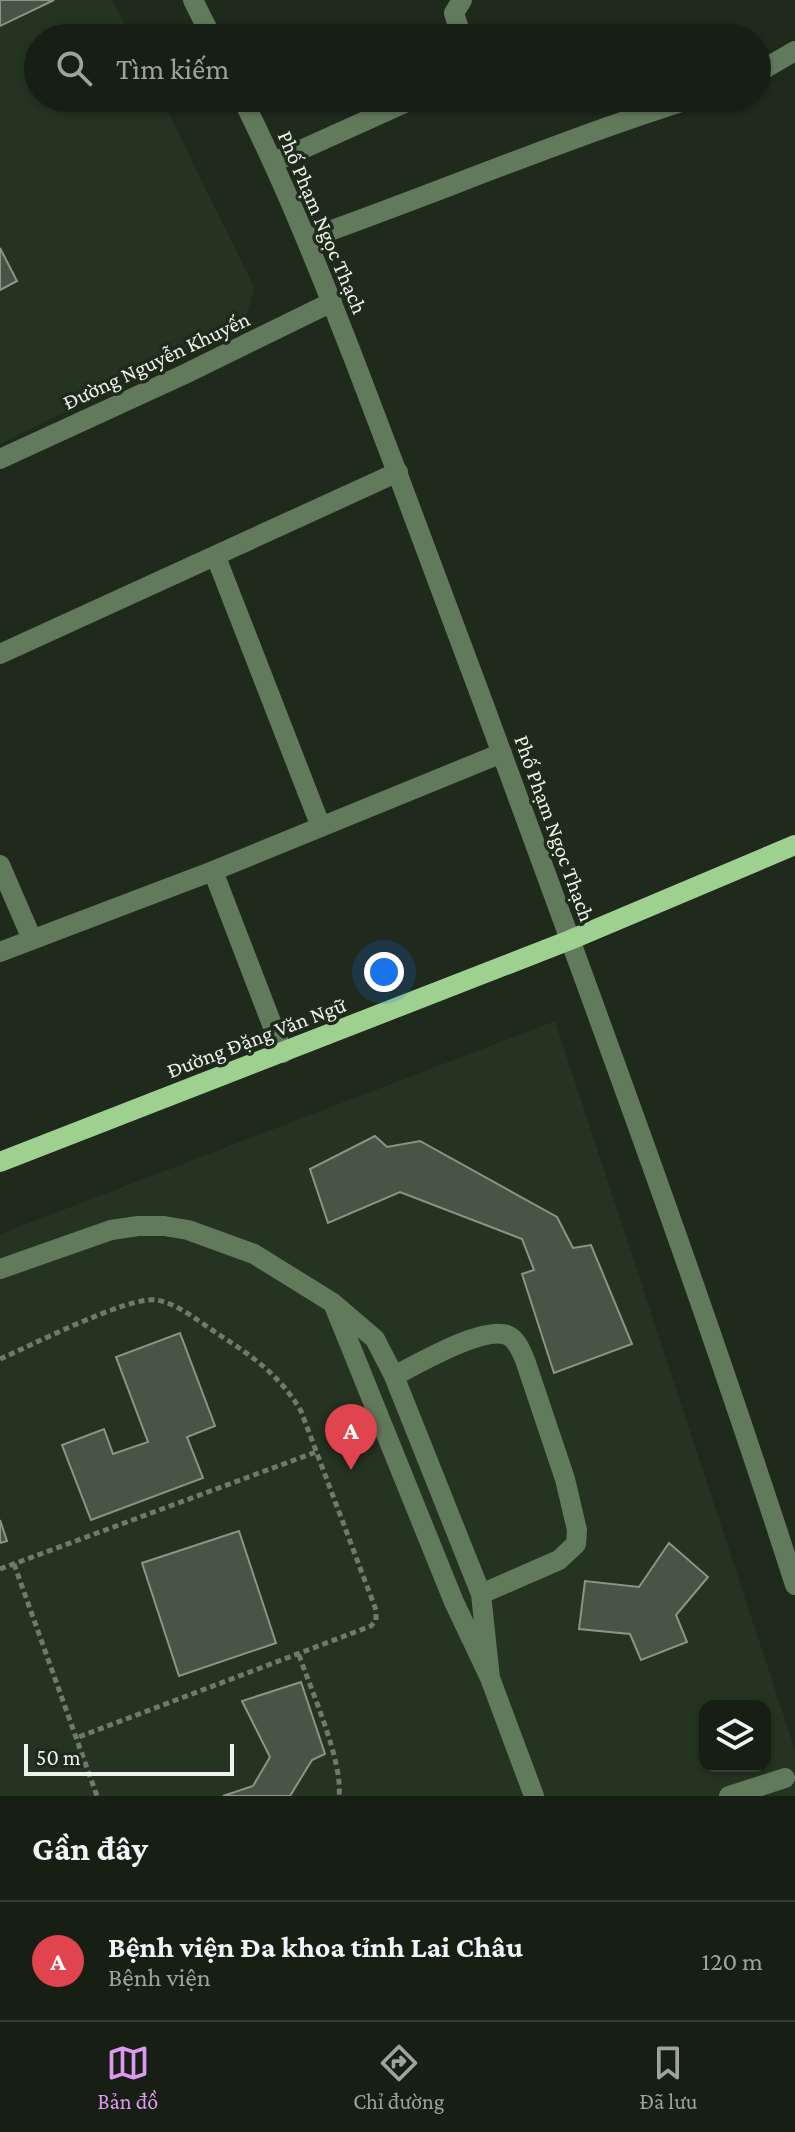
<!DOCTYPE html>
<html lang="vi">
<meta charset="utf-8">
<style>
:root{--surface:#171f15;--page:#20271e;--text:#f1f3f6;--muted:#9ea2a0;--line:#363d34;--accent:#df98f2}
body{margin:0;font-family:"Crimson Pro",serif;background:var(--page);color:var(--text)}
.controls{position:absolute;right:24px;bottom:24px;display:grid;overflow:hidden;border-radius:16px;box-shadow:0 2px 6px #0004}
.controls button{width:72px;height:72px;display:grid;place-items:center;padding:0;border:0;border-bottom:2px solid var(--line);background:var(--surface);color:var(--text);font:40px sans-serif}
.scale{position:absolute;left:24px;bottom:20px;width:210px;box-sizing:border-box;padding-left:8px;border:4px solid #ecf3ea;border-top:0;font-size:22px;line-height:28px;white-space:nowrap;color:#ecf3ea;-webkit-text-stroke:6px #1f291c;paint-order:stroke}
.you{position:absolute;left:384px;top:972px;width:28px;height:28px;margin:-20px;border:6px solid #fff;border-radius:50%;background:#1a73e8;box-shadow:0 0 0 12px #1a73e833}
.badge{display:grid;place-items:center;width:52px;height:52px;border-radius:50%;background:var(--accent);color:#fff;font-size:26px;font-weight:700}
.pin{position:absolute;translate:-50% -66px;filter:drop-shadow(0 2px 4px #0008)}
.pin::after{content:'';position:absolute;top:42px;width:28px;height:24px;background:inherit;clip-path:polygon(0 0,100% 0,50% 100%)}
.list{margin:0;padding:0;list-style:none}
h2{display:flex;justify-content:space-between;align-items:center;height:104px;margin:0;padding:0 32px;font-size:34px}
h2 small{font-size:26px;font-weight:400;color:var(--muted)}
.list li{display:grid;grid-template-columns:52px 1fr auto;gap:24px;align-items:center;box-sizing:border-box;height:120px;padding:0 32px;border-top:2px solid var(--line)}
.list b{display:block;font-size:30px;white-space:nowrap}
.list p{margin:0;font-size:26px;white-space:nowrap;color:var(--muted)}
.list em{font-size:26px;font-style:normal;color:var(--muted)}
.icon{flex:none;width:44px;height:44px;fill:none;stroke:currentColor;stroke-width:2;stroke-linecap:round;stroke-linejoin:round}
.map{position:relative;flex:none;width:795px;height:1796px;overflow:hidden}
.search{position:absolute;background:var(--surface);box-shadow:0 2px 6px #0004;left:24px;right:24px;top:24px;height:88px;display:flex;align-items:center;gap:20px;box-sizing:border-box;padding:0 28px;border-radius:44px;color:var(--muted);font-size:30px}
.sheet{height:224px;background:var(--surface)}
nav{display:flex;justify-content:space-around;align-items:center;box-sizing:border-box;height:112px;border-top:2px solid var(--line);background:var(--surface);font-size:22px;color:var(--muted)}
nav a{display:grid;justify-items:center;gap:4px}
nav .on{color:var(--accent)}
.map>svg:first-child{display:block}
.built{fill:#253321;fill-rule:evenodd}
.building{fill:#485444;stroke:#899685;stroke-width:2}
.lines{fill:none;stroke-linecap:round;stroke-linejoin:round}
.path{stroke:#70796d;stroke-width:5;stroke-dasharray:6 4;stroke-linecap:butt}
.minor{stroke:#627a5c;stroke-width:20}
.major{stroke:#9ed090;stroke-width:20}
.labels{text-anchor:middle;stroke-width:7;stroke-linejoin:round;paint-order:stroke}
.street-label{font-size:22px;fill:#ecf3ea;stroke:#1f291c}
</style>
<div class="map">
<svg width="795" height="1796" viewBox="0 0 795 1796">
<rect width="100%" height="100%" fill="#1f291c"/>
<!-- built -->
<path class="built" d="M 0,0 L 112,0 L 131,38 L 38,38 L 38,98 L 161,98 L 254,287 L 245,323 L 0,444 Z
M 555,1021 L 795,1750 L 795,1796 L 0,1796 L 0,1234 ZM 705,1706 L 765,1706 L 765,1766 L 705,1766 Z"/>
<!-- building -->
<path class="building" d="M 0,0 L 54,0 L 0,26 Z
M 0,248 L 17,281 L 0,290 Z
M 375,1136 L 387,1147 L 420,1141 L 557,1217 L 573,1248 L 591,1245 L 632,1344 L 554,1373 L 522,1274 L 534,1270 L 522,1239 L 400,1192 L 328,1223 L 310,1169 Z
M 180,1333 L 215,1426 L 187,1437 L 203,1478 L 91,1520 L 62,1445 L 104,1429 L 113,1454 L 148,1442 L 116,1357 Z
M 0,1520 L 7,1541 L 0,1543 Z
M 239,1531 L 276,1643 L 179,1676 L 142,1563 Z
M 669,1543 L 708,1577 L 676,1615 L 687,1642 L 641,1660 L 630,1634 L 579,1629 L 585,1581 L 639,1587 Z
M 301,1682 L 325,1754 L 312,1760 L 290,1796 L 223,1796 L 253,1786 L 270,1757 L 242,1701 Z"/>
<g class="lines">
<!-- path -->
<path class="path" d="M 0,1359 C 30,1346 128,1296 156,1300 C 178,1303 202,1324 221,1336 C 254,1357 281,1377 301,1411 L 376,1610 L 376,1620 L 371,1626 L 76,1738
M 14,1564 L 97,1796
M 0,1569 L 316,1452
M 299,1655 C 311,1690 343,1761 339,1796"/>
<!-- minor -->
<path class="minor" d="M 193,0 L 212,38
M 462,0 L 454,13 L 462,38
M 757,73 L 795,51
M 242,98 C 285,184 320,272 355,362 C 399,476 441,590 484,705 C 591,997 700,1289 795,1585
M 274,162 L 416,98
M 307,239 C 437,193 563,139 694,98
M 0,459 L 185,374 L 332,302
M 216,557 L 321,827
M 0,654 L 398,472
M 0,865 L 32,939
M 213,871 L 283,1053
M 0,952 L 213,871 L 502,753
M 0,1269 L 111,1230 L 138,1226 L 164,1226 L 188,1230 L 254,1254 L 333,1303 L 375,1339 L 394,1376 L 481,1594 L 490,1678
M 333,1303 L 454,1602 L 490,1678 L 534,1796
M 394,1376 C 418,1364 482,1326 507,1335 C 517,1339 521,1351 525,1360 L 565,1479 L 577,1530 L 576,1544 L 559,1560 L 481,1594
M 729,1796 L 785,1778"/>
<!-- major -->
<path class="major" d="M 0,1162 L 570,940 L 795,845"/>
</g>
<g class="labels">
<!-- street labels -->
<g class="street-label">
<text transform="translate(323 222) rotate(67)" y="8">Phố Phạm Ngọc Thạch</text>
<text transform="translate(156 360) rotate(-25)" y="8">Đường Nguyễn Khuyến</text>
<text transform="translate(555 828) rotate(70)" y="8">Phố Phạm Ngọc Thạch</text>
<text transform="translate(256 1037) rotate(-21)" y="8">Đường Đặng Văn Ngữ</text>
</g>
</g>
</svg>
<div class="controls">
<button><svg class="icon" aria-label="layers" viewBox="0 0 24 24"><path d="M12 4l9 5-9 5-9-5zM3 14l9 5 9-5"/></svg></button>
</div>
<div class="scale">50 m</div>
<div class="you"></div>
<div class="pin badge" style="left:351px;top:1470px;background:#e0444e">A</div>
<div class="search"><svg class="icon" aria-label="search" viewBox="0 0 24 24"><circle cx="10" cy="10" r="6"/><path d="M15 15l6 6"/></svg>Tìm kiếm</div>
</div>
<section class="sheet">
<h2>Gần đây<small></small></h2>
<ul class="list">
<li><span class="badge" style="background:#e0444e">A</span><div><b>Bệnh viện Đa khoa tỉnh Lai Châu</b><p>Bệnh viện</p></div><em>120 m</em></li>
</ul>
</section>
<nav>
<a class="on"><svg class="icon" aria-label="map" viewBox="0 0 24 24"><path d="M3 6l6-2 6 2 6-2v14l-6 2-6-2-6 2zM9 4v14M15 6v14"/></svg>Bản đồ</a>
<a><svg class="icon" aria-label="directions" viewBox="0 0 24 24"><path d="M12 3l9 9-9 9-9-9zM9 14v-3h6M13 9l2 2-2 2"/></svg>Chỉ đường</a>
<a><svg class="icon" aria-label="saved" viewBox="0 0 24 24"><path d="M7 4h10v16l-5-4-5 4z"/></svg>Đã lưu</a>
</nav>
